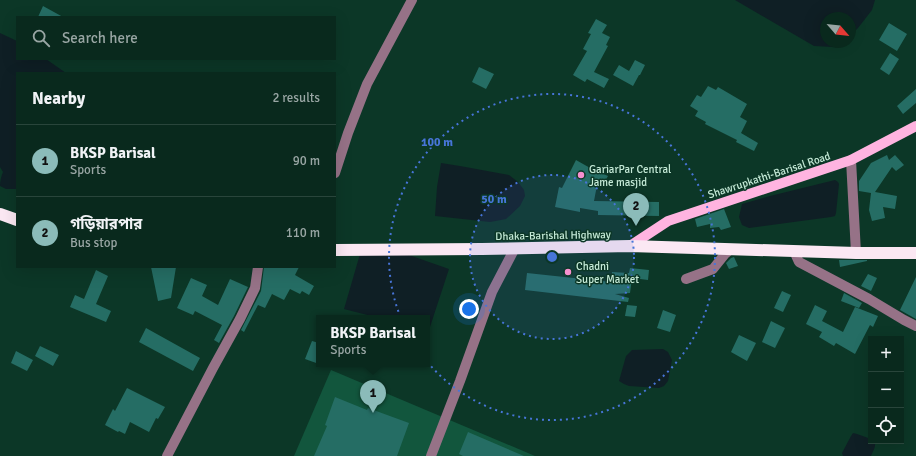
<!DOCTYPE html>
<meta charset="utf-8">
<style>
:root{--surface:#09291d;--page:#123126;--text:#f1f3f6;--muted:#99a6a4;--line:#29453b;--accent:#8bbbb9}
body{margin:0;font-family:Signika,"Noto Sans Bengali",sans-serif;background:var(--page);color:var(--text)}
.controls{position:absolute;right:12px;bottom:12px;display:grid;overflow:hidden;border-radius:0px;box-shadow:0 4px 16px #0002}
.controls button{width:36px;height:36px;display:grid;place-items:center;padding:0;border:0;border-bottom:1px solid var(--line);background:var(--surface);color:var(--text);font:20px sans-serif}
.compass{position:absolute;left:820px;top:12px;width:36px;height:36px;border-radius:50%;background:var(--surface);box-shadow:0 4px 16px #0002;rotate:118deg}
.you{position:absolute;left:469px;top:309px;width:14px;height:14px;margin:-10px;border:3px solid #fff;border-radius:50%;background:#1a73e8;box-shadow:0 0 0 6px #1a73e833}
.badge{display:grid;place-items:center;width:26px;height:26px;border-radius:50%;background:var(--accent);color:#111;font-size:13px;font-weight:700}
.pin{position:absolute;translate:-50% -33px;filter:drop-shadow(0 1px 2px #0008)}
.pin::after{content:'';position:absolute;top:21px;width:14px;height:12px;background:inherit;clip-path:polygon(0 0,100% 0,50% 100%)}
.popup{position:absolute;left:316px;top:315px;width:114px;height:52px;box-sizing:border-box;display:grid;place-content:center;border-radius:0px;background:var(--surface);filter:drop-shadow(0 1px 3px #0005);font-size:13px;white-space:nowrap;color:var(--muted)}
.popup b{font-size:15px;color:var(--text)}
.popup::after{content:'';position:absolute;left:50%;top:100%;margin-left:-8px;border:8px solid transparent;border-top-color:var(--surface)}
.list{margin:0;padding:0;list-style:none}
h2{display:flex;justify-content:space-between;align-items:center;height:52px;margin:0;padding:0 16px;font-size:17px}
h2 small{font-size:13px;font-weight:400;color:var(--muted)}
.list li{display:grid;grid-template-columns:26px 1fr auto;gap:12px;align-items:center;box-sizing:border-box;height:72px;padding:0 16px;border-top:1px solid var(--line)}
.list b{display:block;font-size:15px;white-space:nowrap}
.list p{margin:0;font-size:13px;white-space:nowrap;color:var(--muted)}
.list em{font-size:13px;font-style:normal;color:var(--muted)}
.icon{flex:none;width:22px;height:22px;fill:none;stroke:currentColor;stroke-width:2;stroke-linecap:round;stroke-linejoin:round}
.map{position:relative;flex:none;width:916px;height:456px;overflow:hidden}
.search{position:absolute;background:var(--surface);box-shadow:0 4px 16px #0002;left:16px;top:16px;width:320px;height:44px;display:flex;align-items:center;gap:10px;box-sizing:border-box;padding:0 14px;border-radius:0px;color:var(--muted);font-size:15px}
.panel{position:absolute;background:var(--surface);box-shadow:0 4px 16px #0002;left:16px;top:72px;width:320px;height:196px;border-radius:0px}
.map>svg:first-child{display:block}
.green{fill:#12563d}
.water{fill:#0f1f25}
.building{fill:#256d64}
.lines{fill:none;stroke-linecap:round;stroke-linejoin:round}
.minor{stroke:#967287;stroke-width:10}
.major{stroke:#ffb4e0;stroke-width:10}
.highway{stroke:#fbe8f3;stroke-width:12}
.ring{fill:none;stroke:#4775d8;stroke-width:2;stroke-dasharray:2 4}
.poi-dot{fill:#f790cf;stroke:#0c3727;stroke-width:1.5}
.labels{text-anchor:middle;stroke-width:3;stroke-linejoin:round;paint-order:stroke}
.poi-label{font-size:11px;fill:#c6ebd8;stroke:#0c3727;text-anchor:start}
.street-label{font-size:11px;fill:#c6ebd8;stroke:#0c3727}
.centre{fill:#4775d8;stroke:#0c3727;stroke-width:2}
.ring-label{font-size:12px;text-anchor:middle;font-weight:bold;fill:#4775d8;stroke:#0c3727;stroke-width:3;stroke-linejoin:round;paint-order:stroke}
</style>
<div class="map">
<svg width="916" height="456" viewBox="0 0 916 456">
<rect width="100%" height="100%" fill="#0c3727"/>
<!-- green -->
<path class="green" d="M 331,370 L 535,456 L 294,456 Z"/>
<!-- water -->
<path class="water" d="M 735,0 L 875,0 L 872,10 L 858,28 L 850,36 L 850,18 L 826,18 L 826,42 L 844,42 L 833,47 L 814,46 Z
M 0,33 L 17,41 L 17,59 L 46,59 L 66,73 L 17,73 L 17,189 L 6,189 L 0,186 C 0,181 1,177 3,172 L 0,167 Z
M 441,163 L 460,166 L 509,175 L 518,182 L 524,190 L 525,196 L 520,206 L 506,219 L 490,222 L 435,216 L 437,187 Z
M 835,180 L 838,182 L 839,184 L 836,213 L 835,216 L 831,217 L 749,228 L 742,225 L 739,217 L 742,204 L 770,196 Z
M 389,248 L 449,269 L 429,330 L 427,330 L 427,318 L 379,318 L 344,309 L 360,254 Z
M 663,349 L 668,352 L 672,360 L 668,381 L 664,386 L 659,388 L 629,386 L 624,384 L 619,381 L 626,356 L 632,350 Z
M 853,433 L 857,434 L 871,439 L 871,441 L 874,441 C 877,446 873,451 871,456 L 843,456 L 842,453 L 851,436 Z"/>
<!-- building -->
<path class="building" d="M 43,6 L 63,17 L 38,17 Z
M 596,19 L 607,25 L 602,33 L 610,37 L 606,45 L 608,46 L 594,72 L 609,79 L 604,88 L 587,79 L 585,82 L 573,75 L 587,51 L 583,49 L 591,34 L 588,33 Z
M 889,23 L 907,34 L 897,51 L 879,40 Z
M 890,53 L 899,59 L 889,75 L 880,69 Z
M 635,60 L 645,65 L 640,75 L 639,75 L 633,86 L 613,75 L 619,65 L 629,71 Z
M 479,67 L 494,74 L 486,89 L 472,82 Z
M 708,86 L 716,90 L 718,87 L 747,104 L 740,117 L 747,121 L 741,133 L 758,143 L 754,151 L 736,142 L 737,140 L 705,124 L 706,122 L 695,116 L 698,111 L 690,106 L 697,95 L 701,97 Z
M 916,89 L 916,103 L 903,114 L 897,106 Z
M 887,155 L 889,160 L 895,155 L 904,165 L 896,171 L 892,167 L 875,192 L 897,196 L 895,209 L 883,207 L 885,218 L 872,221 L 869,210 L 871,193 L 859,191 L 859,181 L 871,163 Z
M 576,160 L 599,173 L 599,172 L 608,176 L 604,183 L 598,180 L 594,201 L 659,202 L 659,216 L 598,215 L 598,211 L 580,208 L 580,212 L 555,207 L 559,187 L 562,188 Z
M 724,209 L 731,227 L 721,230 L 719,227 L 710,228 L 710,224 L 697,227 L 695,219 Z
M 734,257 L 738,266 L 729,269 L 726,263 L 731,258 Z
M 839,260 L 867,260 L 867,261 L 840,267 Z
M 151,267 L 176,267 L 171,298 L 158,301 Z
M 264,267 L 299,267 L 295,275 L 314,286 L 309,295 L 302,291 L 300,294 L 290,289 L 284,300 L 272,294 L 265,308 L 258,305 L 244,332 L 241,330 L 261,291 Z
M 630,268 L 649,270 L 648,280 L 632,278 L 630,293 L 615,294 L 629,298 L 628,302 L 525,290 L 527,273 L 611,282 L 612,272 L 629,273 Z
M 96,270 L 108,276 L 96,304 L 111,311 L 106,322 L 70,307 L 75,295 L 84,299 Z
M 868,274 L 877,278 L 871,291 L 861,286 Z
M 916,277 L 916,319 L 900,310 Z
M 191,278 L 207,285 L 202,296 L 218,305 L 230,279 L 248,287 L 234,316 L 219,343 L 214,340 L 222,325 L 195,311 L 193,315 L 177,308 Z
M 782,291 L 791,295 L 783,312 L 774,308 Z
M 844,293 L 862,303 L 859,308 L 841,301 Z
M 627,305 L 637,306 L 635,317 L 625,316 Z
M 815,305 L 827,311 L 822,321 L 843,332 L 855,307 L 878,316 L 873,327 L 870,325 L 855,354 L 836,343 L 834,346 L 819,337 L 822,332 L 806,324 Z
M 663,310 L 676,315 L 670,332 L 657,328 Z
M 771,321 L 785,328 L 775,348 L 762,342 Z
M 146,328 L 200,358 L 193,371 L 139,342 Z
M 739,335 L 756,343 L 747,361 L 731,352 Z
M 312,341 L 319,343 L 319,364 L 305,359 Z
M 40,346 L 59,355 L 53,366 L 35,356 Z
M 16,351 L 33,360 L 27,371 L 11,363 Z
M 127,388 L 165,407 L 158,419 L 156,418 L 149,432 L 130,422 L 125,434 L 119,431 L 118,432 L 105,425 L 113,409 L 115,411 Z
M 335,397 L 367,410 L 368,408 L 409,423 L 397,456 L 314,456 L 327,426 L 325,425 Z
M 468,432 L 524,456 L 463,456 L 459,454 Z"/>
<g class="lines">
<!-- minor -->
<path class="minor" d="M 851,160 L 856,253
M 335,173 L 348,133 L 367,84 L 412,0
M 794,251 L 799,262 L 869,299 L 904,320 L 916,326
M 686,279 L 713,269 L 725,254 L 731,249
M 167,456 L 213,368 L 240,319 L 255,288 L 258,267
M 431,456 L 460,381 L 492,292 L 515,248"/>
<!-- major -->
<path class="major" d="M 630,246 L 668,221 L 851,160 L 916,126"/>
<!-- highway -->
<path class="highway" d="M 0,214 L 17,220
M 335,250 L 482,249 L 630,246 L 856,253 L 916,253"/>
</g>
<!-- distance rings -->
<circle cx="552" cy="257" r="82" fill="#4775d8" fill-opacity=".12"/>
<g class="ring">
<circle cx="552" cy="257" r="82"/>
<circle cx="552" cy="257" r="163"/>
</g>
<!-- markers -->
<g class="poi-dot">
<circle cx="581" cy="175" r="4"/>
<circle cx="568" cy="272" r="4"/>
</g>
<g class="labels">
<!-- poi labels -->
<g class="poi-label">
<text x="589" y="173">GariarPar Central<tspan x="589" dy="13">Jame masjid</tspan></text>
<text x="576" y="270">Chadni<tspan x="576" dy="13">Super Market</tspan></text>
</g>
<!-- street labels -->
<g class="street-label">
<text transform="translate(769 175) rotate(-18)" y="4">Shawrupkathi-Barisal Road</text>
<text transform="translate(553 235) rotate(-1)" y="4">Dhaka-Barishal Highway</text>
</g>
</g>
<circle cx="552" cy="257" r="6" class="centre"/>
<g class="ring-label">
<text x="437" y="146">100 m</text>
<text x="494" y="203">50 m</text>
</g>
</svg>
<div class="controls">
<button>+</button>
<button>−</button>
<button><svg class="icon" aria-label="locate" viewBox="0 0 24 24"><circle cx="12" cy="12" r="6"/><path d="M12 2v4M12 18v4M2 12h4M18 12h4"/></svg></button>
</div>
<svg class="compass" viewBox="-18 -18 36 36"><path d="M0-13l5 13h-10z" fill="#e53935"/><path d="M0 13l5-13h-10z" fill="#99a6a4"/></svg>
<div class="you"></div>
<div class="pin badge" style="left:373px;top:413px">1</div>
<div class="popup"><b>BKSP Barisal</b>Sports</div>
<div class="pin badge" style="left:636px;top:226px">2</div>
<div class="search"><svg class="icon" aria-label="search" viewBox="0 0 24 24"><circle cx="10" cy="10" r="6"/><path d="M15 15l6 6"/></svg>Search here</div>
<section class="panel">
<h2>Nearby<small>2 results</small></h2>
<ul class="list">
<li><span class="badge">1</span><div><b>BKSP Barisal</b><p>Sports</p></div><em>90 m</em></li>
<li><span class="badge">2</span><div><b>গড়িয়ারপার</b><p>Bus stop</p></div><em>110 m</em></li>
</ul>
</section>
</div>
